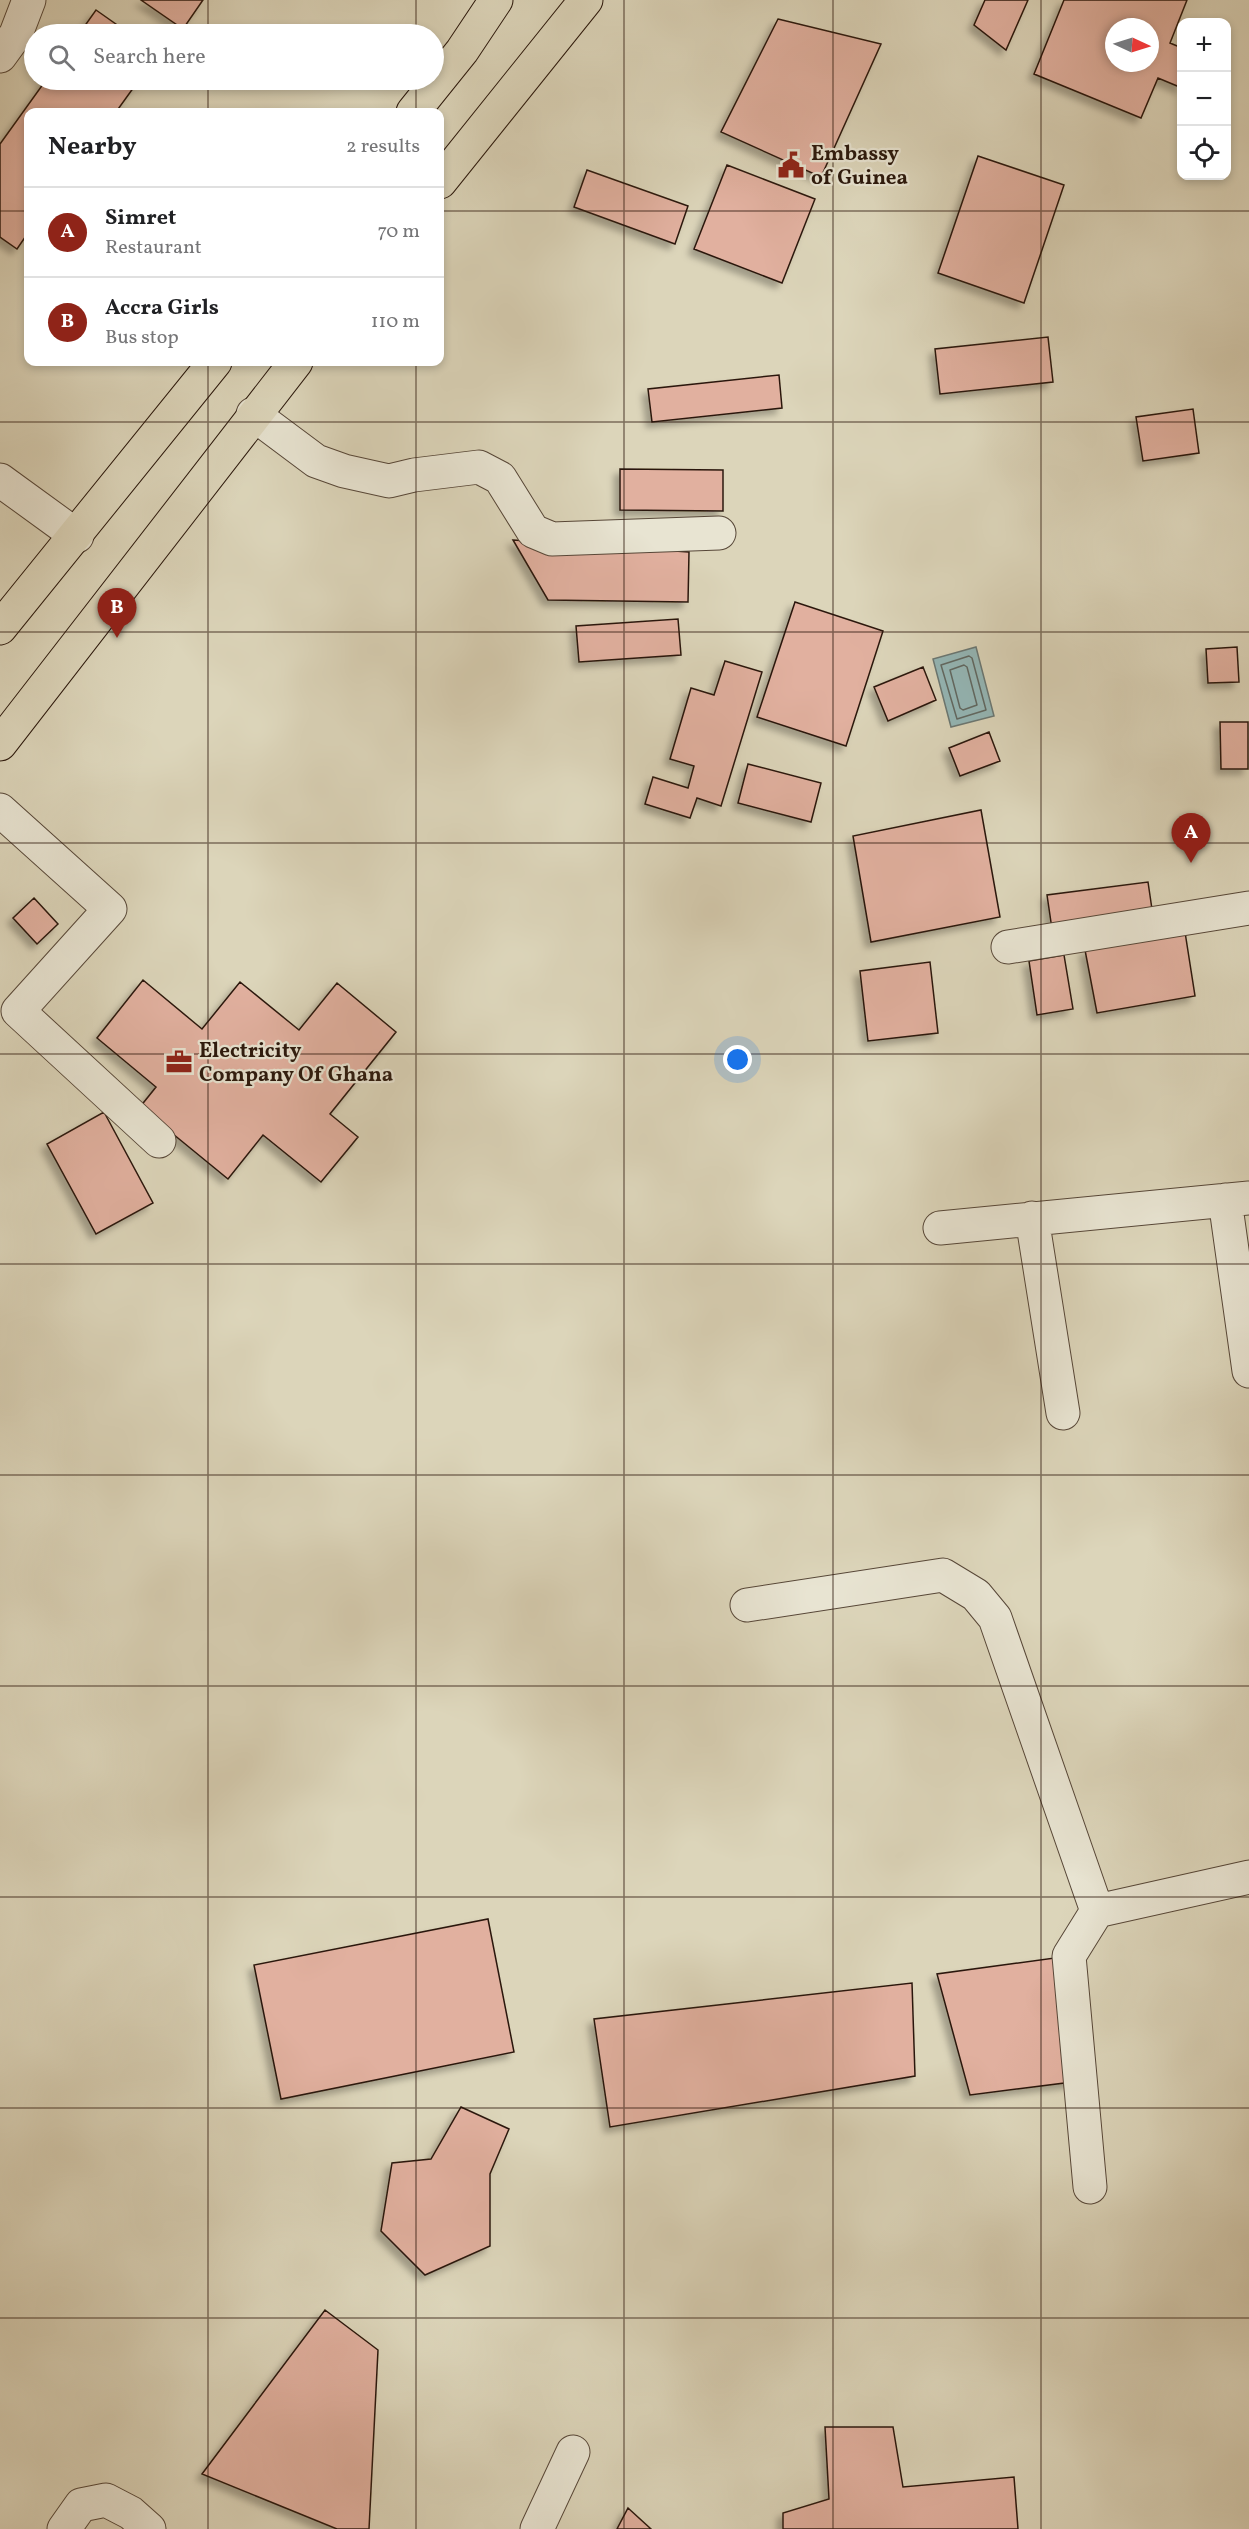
<!DOCTYPE html>
<meta charset="utf-8">
<style>
:root{--surface:#fff;--page:#f6f6f6;--text:#202124;--muted:#757577;--line:#e0e0e0;--accent:#8f2418}
body{margin:0;font-family:Vollkorn,serif;background:var(--page);color:var(--text)}
.controls{position:absolute;right:18px;top:18px;display:grid;overflow:hidden;border-radius:12px;box-shadow:0 3px 9px #0003}
.controls button{width:54px;height:54px;display:grid;place-items:center;padding:0;border:0;border-bottom:2px solid var(--line);background:var(--surface);color:var(--text);font:30px sans-serif}
.compass{position:absolute;left:1105px;top:18px;width:54px;height:54px;border-radius:50%;background:var(--surface);box-shadow:0 3px 9px #0003;rotate:94deg}
.you{position:absolute;left:738px;top:1060px;width:21px;height:21px;margin:-15px;border:4px solid #fff;border-radius:50%;background:#1a73e8;box-shadow:0 0 0 9px #1a73e833}
.badge{display:grid;place-items:center;width:39px;height:39px;border-radius:50%;background:var(--accent);color:#fff;font-size:20px;font-weight:700}
.pin{position:absolute;translate:-50% -50px;filter:drop-shadow(0 2px 3px #0008)}
.pin::after{content:'';position:absolute;top:32px;width:21px;height:18px;background:inherit;clip-path:polygon(0 0,100% 0,50% 100%)}
.list{margin:0;padding:0;list-style:none}
h2{display:flex;justify-content:space-between;align-items:center;height:78px;margin:0;padding:0 24px;font-size:26px}
h2 small{font-size:20px;font-weight:400;color:var(--muted)}
.list li{display:grid;grid-template-columns:39px 1fr auto;gap:18px;align-items:center;box-sizing:border-box;height:90px;padding:0 24px;border-top:2px solid var(--line)}
.list b{display:block;font-size:22px;white-space:nowrap}
.list p{margin:0;font-size:20px;white-space:nowrap;color:var(--muted)}
.list em{font-size:20px;font-style:normal;color:var(--muted)}
.icon{flex:none;width:33px;height:33px;fill:none;stroke:currentColor;stroke-width:2;stroke-linecap:round;stroke-linejoin:round}
.map{position:relative;flex:none;width:1249px;height:2529px;overflow:hidden}
.search{position:absolute;background:var(--surface);box-shadow:0 3px 9px #0003;left:24px;top:24px;width:420px;height:66px;display:flex;align-items:center;gap:15px;box-sizing:border-box;padding:0 21px;border-radius:33px;color:var(--muted);font-size:22px}
.panel{position:absolute;background:var(--surface);box-shadow:0 3px 9px #0003;left:24px;top:108px;width:420px;height:258px;border-radius:12px}
.map>svg:first-child{display:block}
.water{fill:#94b7b7;stroke:#6a7773;stroke-width:1.5}
.lines{fill:none;stroke-linecap:round;stroke-linejoin:round}
.shore{stroke:#606862;stroke-width:1.5}
.building{fill:#e1b09f;stroke:#2b180c;stroke-width:1.5;fill-rule:evenodd;filter:url(#shadow)}
.minor-casing{stroke:#574738;stroke-width:35}
.major-casing{stroke:#2b180c;stroke-width:35}
.minor{stroke:#e8e4d2;stroke-width:33}
.major{stroke:#dcd5ba;stroke-width:33}
.grid{fill:none;stroke:#2b180c;stroke-width:1.5;stroke-opacity:0.55}
.labels{text-anchor:middle;stroke-width:4.5;stroke-linejoin:round;paint-order:stroke}
.poi-label{font-size:21px;font-weight:bold;fill:#2b180c;stroke:#e8e4d2;text-anchor:start}
</style>
<div class="map">
<svg width="1249" height="2529" viewBox="0 0 1249 2529">
<defs>
<filter id="shadow"><feDropShadow dx="-5.5" dy="5.5" stdDeviation="3" flood-color="#0004"/></filter>
</defs>
<rect width="100%" height="100%" fill="#dcd5ba"/>
<filter id="stains"><feTurbulence type="fractalNoise" baseFrequency=".00333" numOctaves="4"/><feColorMatrix values="0 0 0 0 .2 0 0 0 0 .09 0 0 0 0 .02 0 0 0 .5 -.17"/></filter>
<radialGradient id="worn" r=".72"><stop offset=".6" stop-color="#630" stop-opacity="0"/><stop offset="1" stop-color="#630" stop-opacity=".3"/></radialGradient>
<!-- water -->
<path class="water" d="M 976,647 L 994,716 L 951,727 L 933,659 Z"/>
<g class="lines">
<!-- shore -->
<path class="shore" d="M 969,656 L 972,658 L 986,710 L 957,719 L 941,665 Z
M 964,665 L 967,667 L 977,705 L 963,710 L 960,708 L 950,670 Z"/>
</g>
<!-- building -->
<path class="building" d="M 141,0 L 203,0 L 183,29 Z
M 985,0 L 1028,0 L 1006,50 L 974,25 Z
M 1064,0 L 1187,0 L 1170,43 L 1182,48 L 1182,88 L 1158,78 L 1141,118 L 1034,74 ZM 1114,27 L 1150,27 L 1150,63 L 1114,63 Z
M 96,10 L 130,34 L 79,34 Z
M 778,19 L 881,44 L 821,177 L 721,132 Z
M 46,80 L 139,80 L 116,112 L 28,112 L 28,233 L 17,249 L 0,237 L 0,144 Z
M 978,156 L 1064,185 L 1024,303 L 938,273 Z
M 727,165 L 815,199 L 782,283 L 694,249 Z
M 587,170 L 688,206 L 675,244 L 574,207 Z
M 1048,337 L 1053,382 L 940,394 L 935,349 Z
M 779,375 L 782,408 L 652,422 L 648,389 Z
M 1193,409 L 1199,453 L 1143,461 L 1136,417 Z
M 620,469 L 723,470 L 723,511 L 620,510 Z
M 513,540 L 689,552 L 688,602 L 548,600 Z
M 795,602 L 883,631 L 846,746 L 757,717 Z
M 678,619 L 681,655 L 579,662 L 576,626 Z
M 1237,647 L 1239,682 L 1208,683 L 1206,649 Z
M 725,661 L 762,672 L 721,806 L 697,798 L 690,818 L 645,804 L 653,777 L 688,788 L 694,766 L 670,759 L 691,688 L 714,695 Z
M 923,667 L 936,700 L 888,721 L 874,687 Z
M 1220,722 L 1248,722 L 1248,769 L 1221,769 Z
M 989,732 L 1000,761 L 960,776 L 949,748 Z
M 748,764 L 821,783 L 811,822 L 738,803 Z
M 981,810 L 1000,917 L 871,942 L 853,836 Z
M 1148,882 L 1153,916 L 1052,929 L 1047,895 Z
M 34,898 L 58,924 L 37,944 L 13,918 Z
M 1185,932 L 1195,996 L 1097,1013 L 1085,950 Z
M 1064,955 L 1073,1009 L 1037,1015 L 1029,961 Z
M 930,962 L 938,1033 L 868,1041 L 860,971 Z
M 143,980 L 202,1029 L 240,982 L 299,1030 L 337,983 L 396,1032 L 330,1114 L 358,1137 L 321,1182 L 263,1135 L 228,1179 L 140,1107 L 156,1087 L 97,1038 Z
M 104,1112 L 153,1203 L 96,1234 L 47,1144 Z
M 488,1919 L 514,2052 L 281,2099 L 254,1965 Z
M 1069,1956 L 1080,2081 L 970,2095 L 937,1974 Z
M 912,1983 L 915,2076 L 610,2127 L 594,2019 Z
M 461,2107 L 509,2129 L 490,2174 L 490,2246 L 425,2275 L 381,2231 L 392,2163 L 431,2159 Z
M 325,2310 L 378,2350 L 369,2529 L 337,2529 L 202,2474 Z
M 825,2427 L 893,2427 L 903,2487 L 1014,2477 L 1018,2529 L 783,2529 L 783,2513 L 829,2499 Z
M 628,2508 L 651,2529 L 617,2529 Z"/>
<g class="lines">
<!-- minor casing -->
<g class="minor-casing">
<path id="minor" d="M 0,56 L 16,34 L 29,0
M 253,414 L 316,461 L 344,471 L 389,481 L 414,475 L 479,467 L 500,478 L 533,531 L 552,539 L 719,533
M 0,480 L 77,536
M 0,810 L 110,909 L 18,1011 L 159,1141
M 1008,947 L 1249,908
M 1225,1200 L 1249,1371
M 1032,1218 L 1063,1413
M 940,1228 L 1249,1198
M 747,1605 L 943,1575 L 976,1595 L 995,1618 L 1097,1911 L 1069,1956 L 1090,2187
M 1097,1911 L 1249,1877
M 64,2529 L 81,2505 L 106,2500 L 131,2513 L 149,2529
M 537,2529 L 573,2452"/>
</g>
<!-- major casing -->
<g class="major-casing">
<path id="major" d="M 413,112 L 462,51 L 496,0
M 440,182 L 586,0
M 0,628 L 215,362
M 0,744 L 296,362"/>
</g>
<!-- minor -->
<use href="#minor" class="minor"/>
<!-- major -->
<use href="#major" class="major"/>
</g>
<!-- grid -->
<path class="grid" d="M 208,0 L 208,34M 416,0 L 416,34M 624,0 L 624,2529M 833,0 L 833,2529M 1041,0 L 1041,2529M 208,80 L 208,112M 416,80 L 416,112M 0,211 L 28,211M 440,211 L 1249,211M 208,362 L 208,2529M 416,362 L 416,2529M 0,422 L 1249,422M 0,632 L 1249,632M 0,843 L 1249,843M 0,1054 L 1249,1054M 0,1264 L 1249,1264M 0,1475 L 1249,1475M 0,1686 L 1249,1686M 0,1897 L 1249,1897M 0,2108 L 1249,2108M 0,2318 L 1249,2318"/>
<!-- icons -->
<defs>
<g id="civic-bare" transform="scale(2.07)"><path d="M-.6-6.5H3V-4.5H.6V-3L4-1V1h2V6H-6V1h2V-1L-.6-3ZM-1.2 2.5V6h2.4V2.5Z" fill="#8f2418" stroke="#e8e4d2" stroke-width="2.5" paint-order="stroke"/></g>
<g id="office-bare" transform="scale(2.07)"><path d="M-6-3h4V-5.5h4V-3h4V5H-6ZM-1-4.5V-3h2v-1.5ZM-6 0V1H6V0Z" fill="#8f2418" stroke="#e8e4d2" stroke-width="2.5" paint-order="stroke"/></g>
</defs>
<g fill-rule="evenodd">
<use href="#civic-bare" x="791" y="165"/>
<use href="#office-bare" x="179" y="1062"/>
</g>
<g class="labels">
<!-- poi labels -->
<g class="poi-label">
<text x="811" y="160">Embassy<tspan x="811" dy="24">of Guinea</tspan></text>
<text x="199" y="1057">Electricity<tspan x="199" dy="24">Company Of Ghana</tspan></text>
</g>
</g>
<rect width="100%" height="100%" filter="url(#stains)"/>
<rect width="100%" height="100%" fill="url(#worn)"/>
</svg>
<div class="controls">
<button>+</button>
<button>−</button>
<button><svg class="icon" aria-label="locate" viewBox="0 0 24 24"><circle cx="12" cy="12" r="6"/><path d="M12 2v4M12 18v4M2 12h4M18 12h4"/></svg></button>
</div>
<svg class="compass" viewBox="-18 -18 36 36"><path d="M0-13l5 13h-10z" fill="#e53935"/><path d="M0 13l5-13h-10z" fill="#757577"/></svg>
<div class="you"></div>
<div class="pin badge" style="left:1191px;top:863px">A</div>
<div class="pin badge" style="left:117px;top:638px">B</div>
<div class="search"><svg class="icon" aria-label="search" viewBox="0 0 24 24"><circle cx="10" cy="10" r="6"/><path d="M15 15l6 6"/></svg>Search here</div>
<section class="panel">
<h2>Nearby<small>2 results</small></h2>
<ul class="list">
<li><span class="badge">A</span><div><b>Simret</b><p>Restaurant</p></div><em>70 m</em></li>
<li><span class="badge">B</span><div><b>Accra Girls</b><p>Bus stop</p></div><em>110 m</em></li>
</ul>
</section>
</div>
